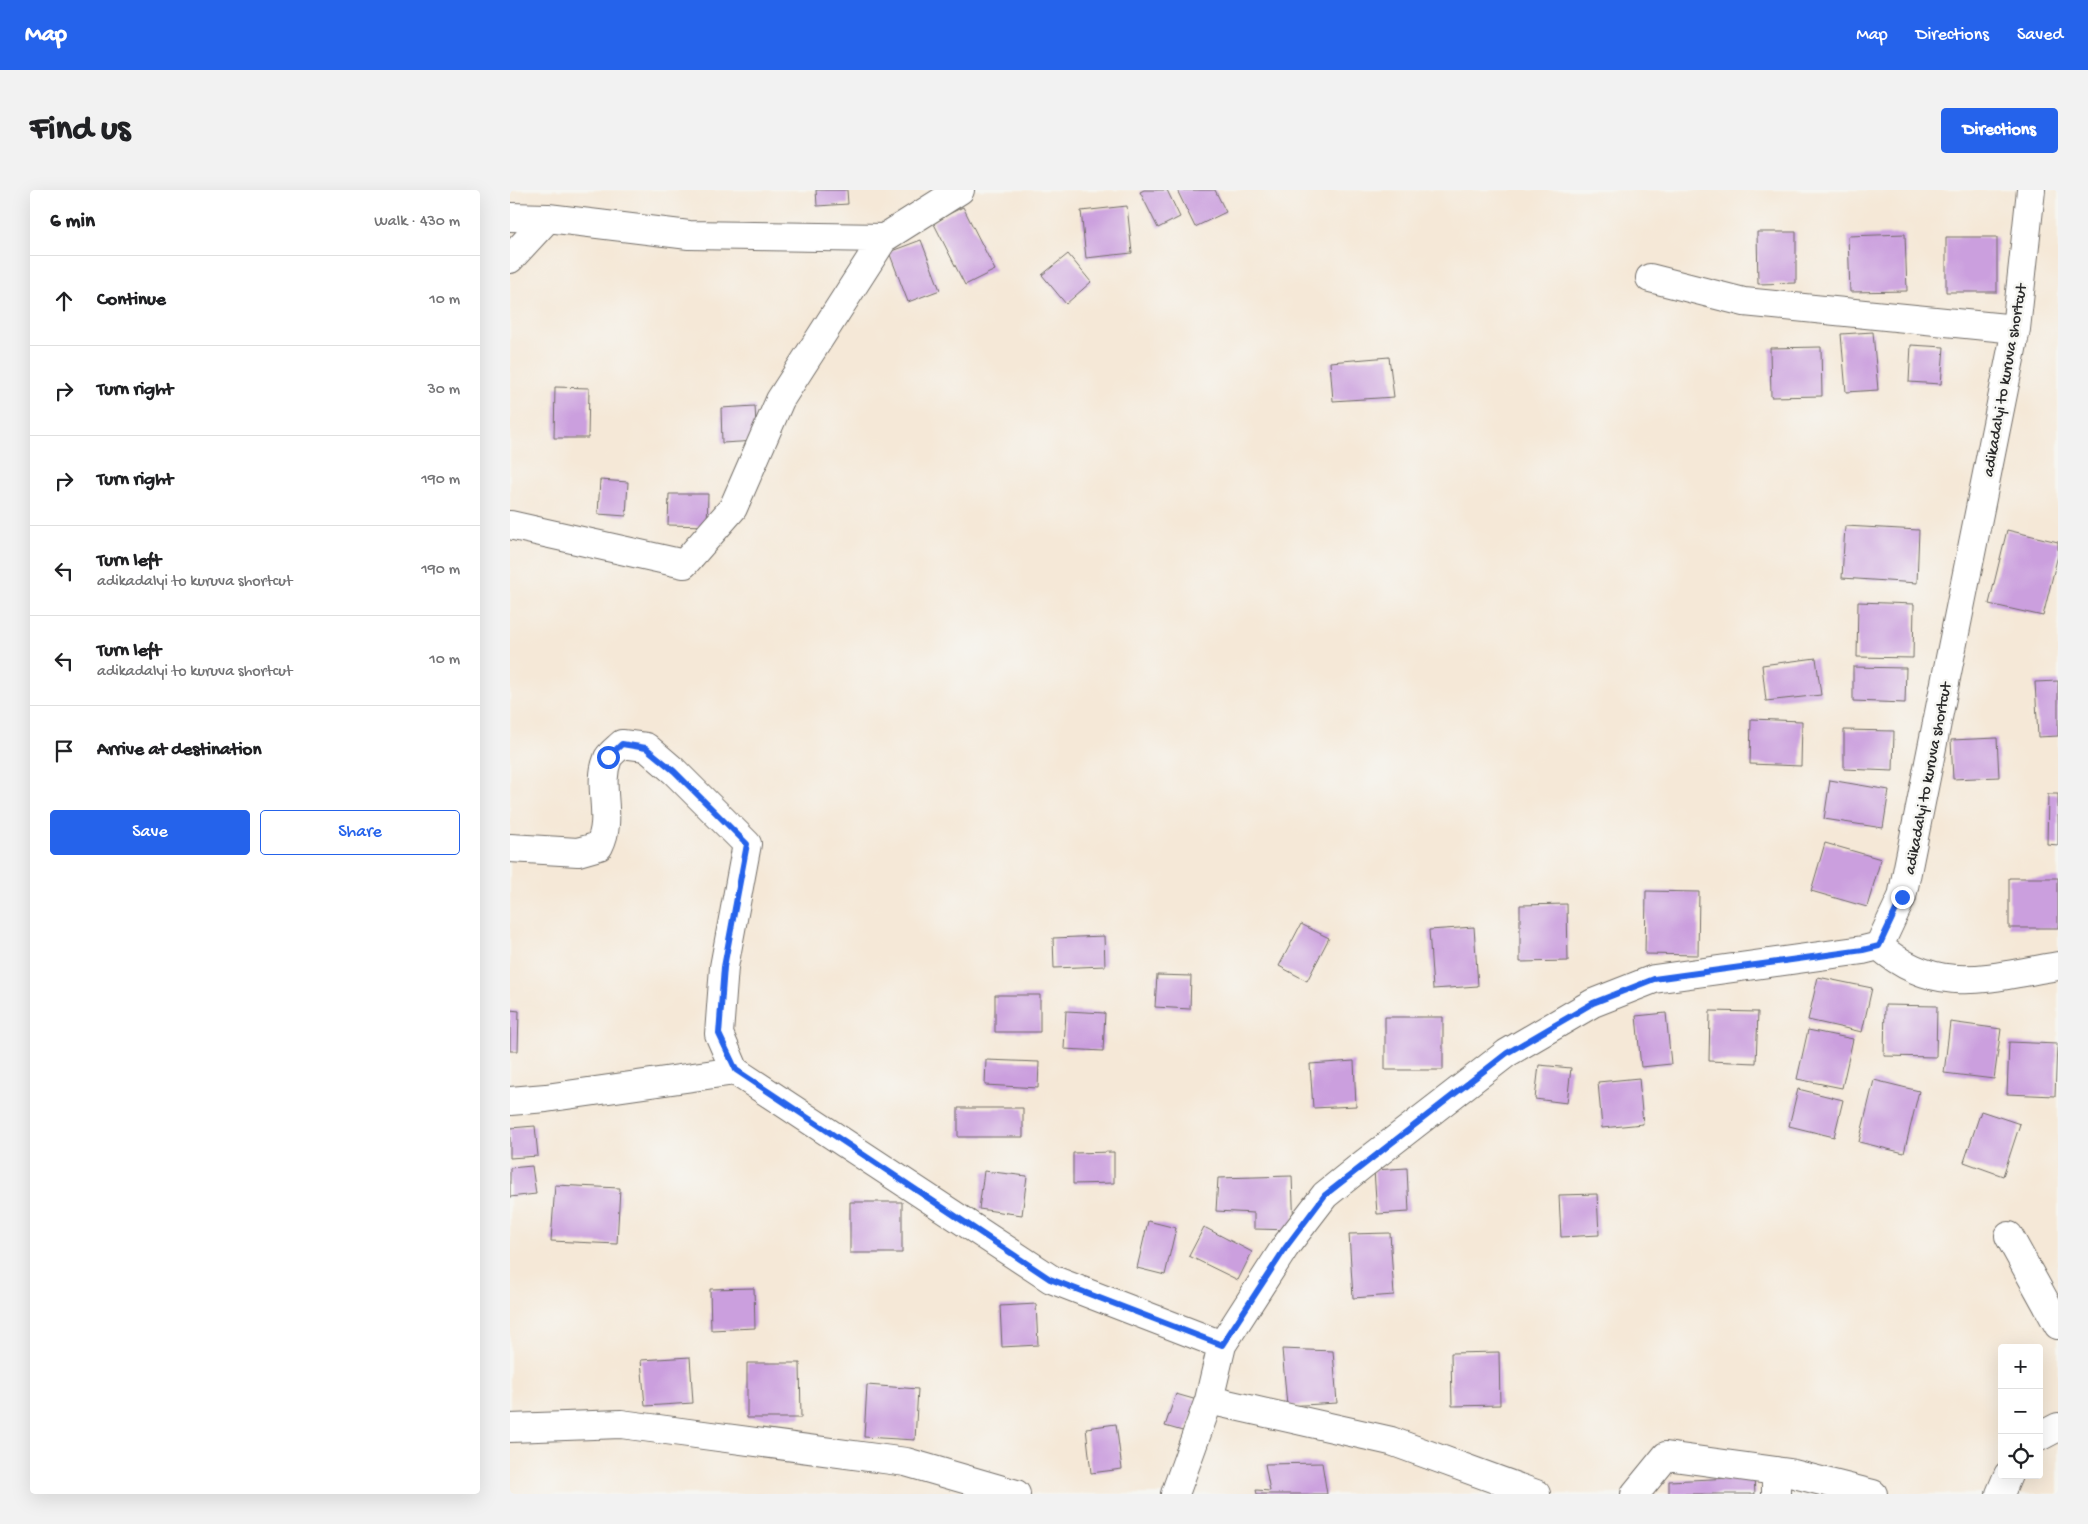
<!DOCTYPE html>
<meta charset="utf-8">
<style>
:root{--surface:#fff;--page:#f2f2f2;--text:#202124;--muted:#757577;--line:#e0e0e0;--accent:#2563eb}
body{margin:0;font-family:"Gochi Hand",sans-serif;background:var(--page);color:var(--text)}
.controls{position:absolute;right:15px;bottom:15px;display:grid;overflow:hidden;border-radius:5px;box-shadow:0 5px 20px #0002}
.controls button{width:45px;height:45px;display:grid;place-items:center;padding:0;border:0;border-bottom:1px solid var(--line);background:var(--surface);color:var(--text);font:25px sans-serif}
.stop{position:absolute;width:15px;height:15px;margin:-11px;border:4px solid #2563eb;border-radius:50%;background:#fff}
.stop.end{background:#2563eb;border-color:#fff;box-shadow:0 1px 5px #0008}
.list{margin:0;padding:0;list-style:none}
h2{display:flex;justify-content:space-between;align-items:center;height:65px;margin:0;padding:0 20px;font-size:21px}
h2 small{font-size:16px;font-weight:400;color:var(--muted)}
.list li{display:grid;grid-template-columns:32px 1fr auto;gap:15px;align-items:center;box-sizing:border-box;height:90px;padding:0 20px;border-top:1px solid var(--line)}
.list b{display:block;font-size:19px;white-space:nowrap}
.list p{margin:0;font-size:16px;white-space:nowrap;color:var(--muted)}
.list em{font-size:16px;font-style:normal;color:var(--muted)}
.actions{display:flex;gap:10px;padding:15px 20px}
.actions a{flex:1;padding:11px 0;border:1px solid var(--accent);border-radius:5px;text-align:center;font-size:18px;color:var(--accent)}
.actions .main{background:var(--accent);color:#fff}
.icon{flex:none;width:28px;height:28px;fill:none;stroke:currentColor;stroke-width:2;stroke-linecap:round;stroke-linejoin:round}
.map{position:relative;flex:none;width:1548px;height:1304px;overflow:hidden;border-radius:5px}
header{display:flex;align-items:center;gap:30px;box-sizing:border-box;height:70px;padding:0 25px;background:var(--accent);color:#fff}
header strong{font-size:24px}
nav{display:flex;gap:28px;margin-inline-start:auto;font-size:18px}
.intro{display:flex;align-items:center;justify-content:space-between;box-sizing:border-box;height:120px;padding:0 30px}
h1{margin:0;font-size:35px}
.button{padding:12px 22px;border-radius:5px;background:var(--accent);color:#fff;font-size:18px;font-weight:700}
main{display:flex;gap:30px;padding:0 30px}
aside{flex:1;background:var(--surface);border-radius:5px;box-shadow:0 5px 20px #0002}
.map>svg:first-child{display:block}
.building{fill:#cb9fde}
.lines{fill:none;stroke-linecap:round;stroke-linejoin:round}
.minor-casing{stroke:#726d67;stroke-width:30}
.minor{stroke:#fff;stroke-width:28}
.route{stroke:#2563eb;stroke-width:6}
.labels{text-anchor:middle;stroke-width:5;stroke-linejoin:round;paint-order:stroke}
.street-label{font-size:16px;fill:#2b2b2b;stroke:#f6f6f2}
</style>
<header>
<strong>Map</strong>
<nav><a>Map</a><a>Directions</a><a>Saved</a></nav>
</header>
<div class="intro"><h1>Find us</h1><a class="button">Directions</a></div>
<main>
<aside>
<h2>6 min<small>Walk · 430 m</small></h2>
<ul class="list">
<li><svg class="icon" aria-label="ahead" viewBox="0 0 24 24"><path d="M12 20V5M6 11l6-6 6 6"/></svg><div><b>Continue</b></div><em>10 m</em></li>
<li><svg class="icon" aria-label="right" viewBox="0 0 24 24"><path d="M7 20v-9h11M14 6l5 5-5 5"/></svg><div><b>Turn right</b></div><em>30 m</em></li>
<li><svg class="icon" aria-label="right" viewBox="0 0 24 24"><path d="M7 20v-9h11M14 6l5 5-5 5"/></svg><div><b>Turn right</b></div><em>190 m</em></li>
<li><svg class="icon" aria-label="left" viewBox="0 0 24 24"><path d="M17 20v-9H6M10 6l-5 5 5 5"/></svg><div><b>Turn left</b><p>adikadalyi to kuruva shortcut</p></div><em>190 m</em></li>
<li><svg class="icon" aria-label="left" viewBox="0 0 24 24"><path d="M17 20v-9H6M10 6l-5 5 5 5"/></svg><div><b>Turn left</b><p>adikadalyi to kuruva shortcut</p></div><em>10 m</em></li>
<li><svg class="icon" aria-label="arrive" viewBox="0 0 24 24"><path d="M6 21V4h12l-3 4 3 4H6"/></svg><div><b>Arrive at destination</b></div></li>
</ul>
<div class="actions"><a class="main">Save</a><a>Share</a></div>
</aside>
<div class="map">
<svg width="1548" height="1304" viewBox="0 0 1548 1304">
<rect width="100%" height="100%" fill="#f6f6f2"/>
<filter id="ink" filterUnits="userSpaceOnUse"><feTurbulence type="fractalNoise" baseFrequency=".02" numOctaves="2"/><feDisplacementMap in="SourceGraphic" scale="10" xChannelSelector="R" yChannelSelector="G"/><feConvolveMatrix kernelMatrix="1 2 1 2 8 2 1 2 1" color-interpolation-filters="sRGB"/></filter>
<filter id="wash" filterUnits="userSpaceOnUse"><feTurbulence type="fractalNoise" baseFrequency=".0096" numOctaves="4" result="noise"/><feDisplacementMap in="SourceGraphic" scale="20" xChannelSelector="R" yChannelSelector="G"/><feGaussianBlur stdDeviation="1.12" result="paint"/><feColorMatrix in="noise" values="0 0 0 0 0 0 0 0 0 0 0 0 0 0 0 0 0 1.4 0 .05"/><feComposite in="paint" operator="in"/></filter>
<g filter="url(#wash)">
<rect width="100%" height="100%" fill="#f5e8d7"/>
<g id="blocks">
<!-- building -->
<path class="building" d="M 306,0 L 337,0 L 338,14 L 307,16 Z
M 634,0 L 657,0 L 670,27 L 648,38 L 630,2 Z
M 667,0 L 705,0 L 716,22 L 685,37 Z
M 617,16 L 622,63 L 576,68 L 571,21 Z
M 453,17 L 485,80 L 455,95 L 423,32 Z
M 1247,42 L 1286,42 L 1286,93 L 1248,94 Z
M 1395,44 L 1397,101 L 1340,102 L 1338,46 Z
M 1436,47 L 1487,47 L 1487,102 L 1436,102 Z
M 411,50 L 430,100 L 398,112 L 379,62 Z
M 558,64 L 581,92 L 556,114 L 532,85 Z
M 1363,142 L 1368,200 L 1336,202 L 1331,144 Z
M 1401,155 L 1434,157 L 1431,194 L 1399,192 Z
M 1311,157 L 1312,206 L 1261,207 L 1260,158 Z
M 879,167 L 884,207 L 823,211 L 820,172 Z
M 45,197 L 79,198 L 78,248 L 44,248 Z
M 245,216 L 247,251 L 212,253 L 211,218 Z
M 90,290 L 118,292 L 116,326 L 88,324 Z
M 159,304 L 198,304 L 197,336 L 158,335 Z
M 1335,336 L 1409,340 L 1407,393 L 1332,388 Z
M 1497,340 L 1548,352 L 1548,365 L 1533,426 L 1479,414 Z
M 1348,412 L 1404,414 L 1403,468 L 1347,467 Z
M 1306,468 L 1311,505 L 1256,511 L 1252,475 Z
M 1343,477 L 1396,478 L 1395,513 L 1343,511 Z
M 1548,491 L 1548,546 L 1528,547 L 1525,492 Z
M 1241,529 L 1292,531 L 1291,576 L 1240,574 Z
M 1334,540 L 1384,541 L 1383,581 L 1334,579 Z
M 1487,548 L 1489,587 L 1443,589 L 1441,550 Z
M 1320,590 L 1379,600 L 1373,638 L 1314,629 Z
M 1538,604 L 1548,604 L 1548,655 L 1537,654 Z
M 1315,653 L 1371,669 L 1357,717 L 1301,701 Z
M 1499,688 L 1548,688 L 1548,738 L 1499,738 Z
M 1136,701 L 1189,702 L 1188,765 L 1135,764 Z
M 1057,714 L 1058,771 L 1010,772 L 1010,715 Z
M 791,734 L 819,748 L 797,791 L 769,776 Z
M 964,737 L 968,796 L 923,799 L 919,740 Z
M 594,746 L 595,776 L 544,778 L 543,748 Z
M 647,785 L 681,786 L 680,819 L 645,817 Z
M 1308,787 L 1362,798 L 1352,842 L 1298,830 Z
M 485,805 L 530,805 L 530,842 L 485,842 Z
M 1375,815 L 1427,816 L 1426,867 L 1374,866 Z
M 0,820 L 9,821 L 8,861 L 0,861 Z
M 556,821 L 595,823 L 593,861 L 554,859 Z
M 1200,821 L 1248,822 L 1246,873 L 1199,871 Z
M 1156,823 L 1161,874 L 1131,877 L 1126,826 Z
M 875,827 L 933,827 L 933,880 L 875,880 Z
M 1440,832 L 1491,839 L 1484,889 L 1434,883 Z
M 1298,840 L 1343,849 L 1332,898 L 1287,889 Z
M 1499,852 L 1547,854 L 1545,906 L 1497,904 Z
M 476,870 L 529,872 L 528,898 L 475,895 Z
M 844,871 L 846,916 L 803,918 L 800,874 Z
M 1029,875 L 1061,878 L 1057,913 L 1025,909 Z
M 1129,888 L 1133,934 L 1092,938 L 1088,892 Z
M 1364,890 L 1409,901 L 1394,963 L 1349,952 Z
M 1288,899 L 1333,910 L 1324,947 L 1279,936 Z
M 448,918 L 513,918 L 513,947 L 448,947 Z
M 1471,921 L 1510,934 L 1493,986 L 1454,972 Z
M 25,936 L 28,966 L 0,968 L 0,938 Z
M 604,962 L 604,993 L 563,994 L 563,963 Z
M 22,976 L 26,1004 L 0,1007 L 0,978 Z
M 897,978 L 899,1022 L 867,1024 L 864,980 Z
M 474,981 L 517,986 L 512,1025 L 469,1019 Z
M 782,986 L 784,1040 L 744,1039 L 744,1023 L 706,1021 L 708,988 Z
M 45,995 L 110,998 L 107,1054 L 41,1051 Z
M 1087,1004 L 1089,1045 L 1051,1047 L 1049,1005 Z
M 340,1012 L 392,1012 L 392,1063 L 340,1063 Z
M 638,1031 L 666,1038 L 655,1085 L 627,1078 Z
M 694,1037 L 742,1062 L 728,1090 L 679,1066 Z
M 880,1043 L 884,1105 L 843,1108 L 839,1044 Z
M 244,1098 L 245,1138 L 201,1140 L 200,1099 Z
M 526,1114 L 528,1155 L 492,1157 L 490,1116 Z
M 772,1159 L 823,1161 L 827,1213 L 777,1216 Z
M 989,1162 L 990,1215 L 942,1216 L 941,1163 Z
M 180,1167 L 183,1213 L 135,1216 L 131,1170 Z
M 237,1173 L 290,1173 L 291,1228 L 237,1228 Z
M 357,1195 L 408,1199 L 405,1250 L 354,1247 Z
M 666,1204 L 687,1210 L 676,1242 L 655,1236 Z
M 606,1234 L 612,1279 L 581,1283 L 576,1238 Z
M 812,1273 L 817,1304 L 747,1304 L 746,1300 L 760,1301 L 755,1274 Z
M 1244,1287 L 1245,1304 L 1159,1304 L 1159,1291 Z"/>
</g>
</g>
<g filter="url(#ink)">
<use href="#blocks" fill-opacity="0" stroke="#726d67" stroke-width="1"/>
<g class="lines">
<!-- minor casing -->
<g class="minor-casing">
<path id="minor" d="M 0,27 L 38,28 L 0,69
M 38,28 L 179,45 L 374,48
M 1140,88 L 1234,112 L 1506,139
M 0,335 L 174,374 L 223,318 L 270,210 L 374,48 L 450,0
M 0,658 L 68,662 L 89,656 C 104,627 86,597 98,568 C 101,563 108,558 112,554 L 136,557 L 164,581 L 237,654 L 214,777 L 209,844 L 225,881
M 1369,756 C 1427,807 1480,787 1548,776
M 0,911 L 36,908 L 225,881 L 541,1089 L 712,1155
M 1499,1046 L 1548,1135
M 699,1210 L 881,1251 L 1026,1304
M 0,1238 L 111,1234 L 396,1272 L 506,1304
M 1529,1247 L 1548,1237
M 665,1304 L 699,1210 L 712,1155 L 775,1057 L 815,1005 L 851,976 L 997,863 L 1083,813 L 1144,789 L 1353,760 L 1369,756 L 1392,707 L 1506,139 L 1521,0
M 1125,1304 L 1156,1266 L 1280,1283 L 1363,1304
M 1266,1304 L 1266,1281
M 1490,1304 L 1498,1285"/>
</g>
<!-- minor -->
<use href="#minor" class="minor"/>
</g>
</g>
<g class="lines" filter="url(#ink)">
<!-- route -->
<path class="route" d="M 98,567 L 112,554 L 136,558 L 164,581 L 237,654 L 214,777 L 209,844 L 226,880 L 540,1089 L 712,1155 L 776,1057 L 815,1005 L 997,863 L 1083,813 L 1144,789 L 1353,760 L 1369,756 L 1392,707"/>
</g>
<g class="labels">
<!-- street labels -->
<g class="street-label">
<text transform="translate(1493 190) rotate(-80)" y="6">adikadalyi to kuruva shortcut</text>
<text transform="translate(1416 588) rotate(-79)" y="6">adikadalyi to kuruva shortcut</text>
</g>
</g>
</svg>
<div class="controls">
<button>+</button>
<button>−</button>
<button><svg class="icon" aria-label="locate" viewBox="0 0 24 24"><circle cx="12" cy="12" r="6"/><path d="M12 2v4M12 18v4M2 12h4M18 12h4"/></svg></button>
</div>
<div class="stop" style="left:98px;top:567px"></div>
<div class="stop end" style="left:1392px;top:707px"></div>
</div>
</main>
